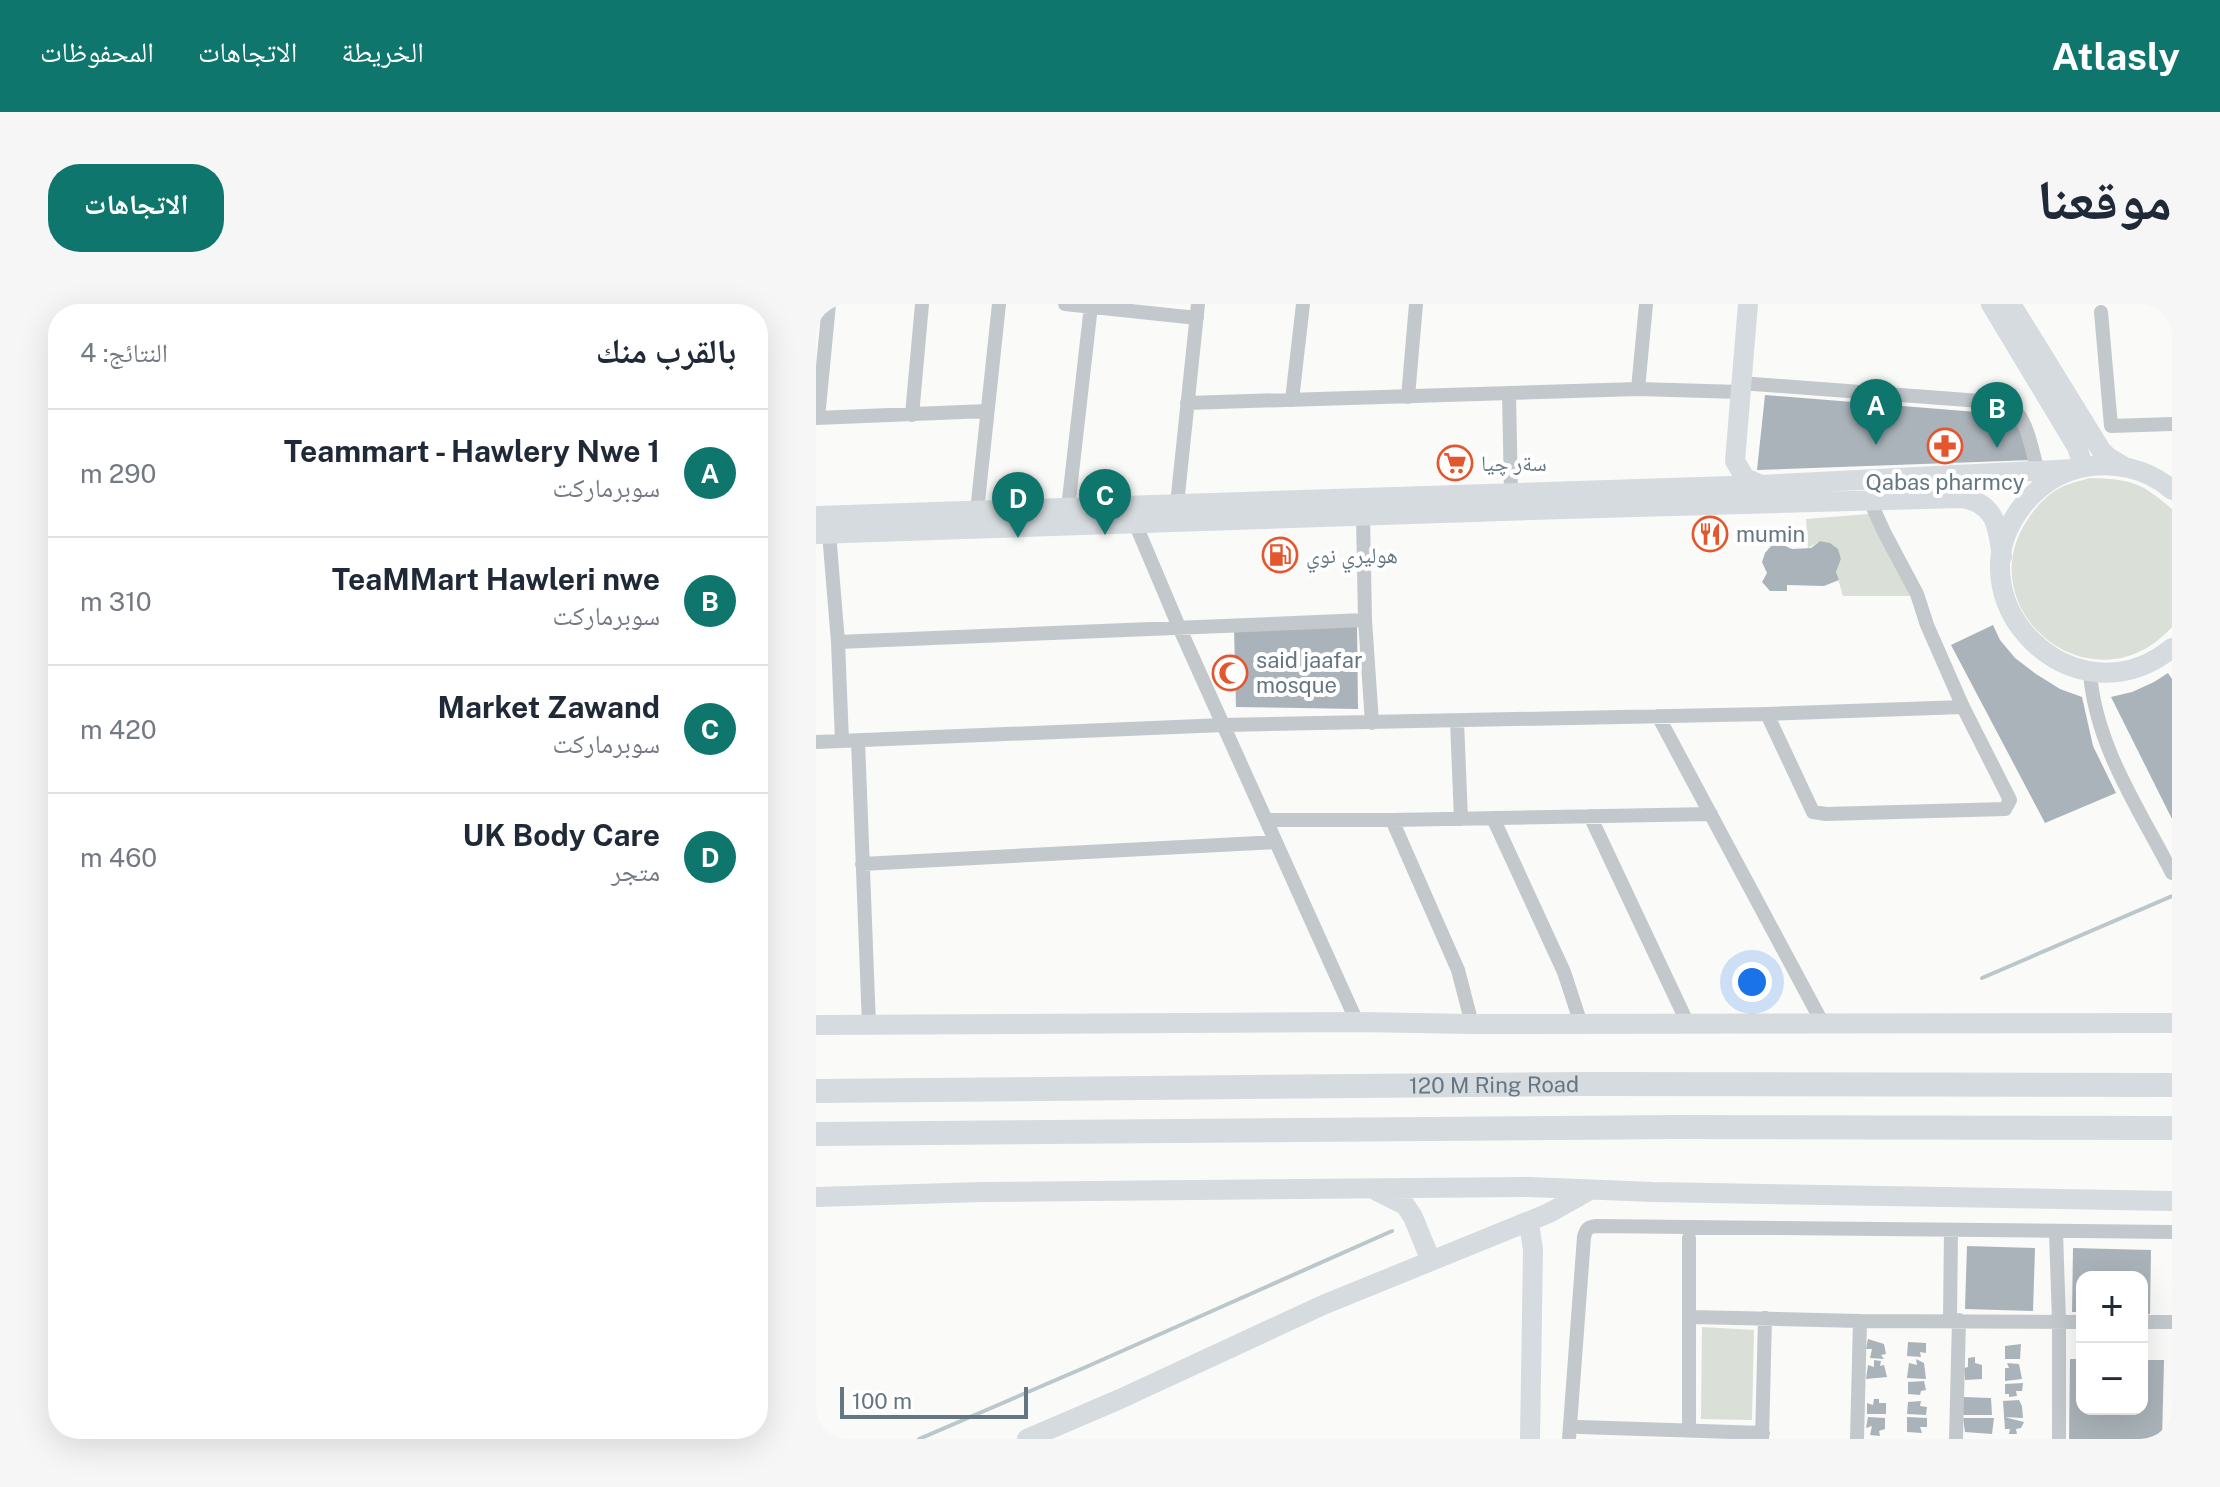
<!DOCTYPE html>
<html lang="ar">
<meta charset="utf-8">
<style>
:root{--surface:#fff;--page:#f6f6f7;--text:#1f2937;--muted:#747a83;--line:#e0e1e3;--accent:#0f766e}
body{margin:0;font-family:"Public Sans","Noto Naskh Arabic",sans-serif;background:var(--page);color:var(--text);direction:rtl}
.controls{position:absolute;right:24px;bottom:24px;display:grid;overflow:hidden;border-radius:16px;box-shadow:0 8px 32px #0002}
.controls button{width:72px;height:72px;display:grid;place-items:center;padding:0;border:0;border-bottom:2px solid var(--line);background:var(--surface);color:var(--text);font:40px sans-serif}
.scale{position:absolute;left:24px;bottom:20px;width:188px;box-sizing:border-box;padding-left:8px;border:4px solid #657683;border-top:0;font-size:22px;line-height:28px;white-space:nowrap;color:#657683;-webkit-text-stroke:6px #fff;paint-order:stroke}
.you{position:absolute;left:936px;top:678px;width:28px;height:28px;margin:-20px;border:6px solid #fff;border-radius:50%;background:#1a73e8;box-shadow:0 0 0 12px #1a73e833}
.badge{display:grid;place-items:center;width:52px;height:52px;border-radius:50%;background:var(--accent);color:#fff;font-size:26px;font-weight:700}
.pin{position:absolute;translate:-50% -66px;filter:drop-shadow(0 2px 4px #0008)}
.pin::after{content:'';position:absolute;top:42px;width:28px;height:24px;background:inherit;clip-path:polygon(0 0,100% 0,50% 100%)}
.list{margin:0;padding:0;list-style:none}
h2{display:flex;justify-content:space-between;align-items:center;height:104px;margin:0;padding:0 32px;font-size:34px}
h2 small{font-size:26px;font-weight:400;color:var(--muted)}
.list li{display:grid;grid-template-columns:52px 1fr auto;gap:24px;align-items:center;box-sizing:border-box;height:128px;padding:0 32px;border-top:2px solid var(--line)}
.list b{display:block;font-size:30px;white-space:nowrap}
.list p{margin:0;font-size:26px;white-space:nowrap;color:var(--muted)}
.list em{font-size:26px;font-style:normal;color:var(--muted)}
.map{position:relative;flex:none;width:1356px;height:1135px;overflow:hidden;direction:ltr;border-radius:32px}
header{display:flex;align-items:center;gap:48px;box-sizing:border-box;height:112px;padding:0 40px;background:var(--accent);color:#fff}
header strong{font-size:38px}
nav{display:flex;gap:44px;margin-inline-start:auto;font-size:28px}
.intro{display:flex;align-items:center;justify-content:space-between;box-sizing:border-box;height:192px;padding:0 48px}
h1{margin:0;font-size:56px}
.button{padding:20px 36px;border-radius:32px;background:var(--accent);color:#fff;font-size:28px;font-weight:700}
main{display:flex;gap:48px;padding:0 48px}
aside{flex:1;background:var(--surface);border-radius:32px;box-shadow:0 8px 32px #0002}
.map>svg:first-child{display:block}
.green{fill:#dadfd7}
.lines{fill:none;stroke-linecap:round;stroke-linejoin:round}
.stream{stroke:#bbc7cb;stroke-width:4}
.building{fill:#aab3b9}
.street{stroke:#c3c8cc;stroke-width:14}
.secondary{stroke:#d6dbdf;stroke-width:20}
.highway{stroke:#d6dbdf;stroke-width:24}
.labels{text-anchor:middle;stroke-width:8;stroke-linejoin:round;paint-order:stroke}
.poi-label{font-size:22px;fill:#657683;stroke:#fff;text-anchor:start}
.street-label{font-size:22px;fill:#657683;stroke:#fff}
</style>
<header>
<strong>Atlasly</strong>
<nav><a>الخريطة</a><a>الاتجاهات</a><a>المحفوظات</a></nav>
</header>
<div class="intro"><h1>موقعنا</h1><a class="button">الاتجاهات</a></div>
<main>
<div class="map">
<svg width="1356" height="1135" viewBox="0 0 1356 1135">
<rect width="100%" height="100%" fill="#fafaf8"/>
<!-- green -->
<path class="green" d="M 1274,174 C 1314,175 1325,178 1356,205 L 1356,323 C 1279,409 1153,309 1210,218 C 1218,205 1230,191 1244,184 C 1253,179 1264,177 1274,174 Z
M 1053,210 L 1096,292 L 1027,292 L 1020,268 L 1025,255 C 1021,243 1016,239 1004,237 L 992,244 L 990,215 Z
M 886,1023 L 938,1026 L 936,1116 L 885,1115 Z"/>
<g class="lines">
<!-- stream -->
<path class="stream" d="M 1166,674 L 1356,592
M 103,1135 L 270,1063 L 576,927"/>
</g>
<!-- building -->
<path class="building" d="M 949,91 L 1198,111 L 1216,156 L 941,166 Z
M 1004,237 L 1014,239 L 1022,245 L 1025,255 L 1020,268 L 1023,276 L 1008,282 L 971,281 L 971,287 L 954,287 L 946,278 L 951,269 L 946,258 L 949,249 L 956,241 L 963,239 L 976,245 L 995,244 Z
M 541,321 L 542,405 L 420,403 L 418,324 Z
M 1177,321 L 1184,336 L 1199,354 L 1220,370 L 1244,385 L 1266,393 L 1277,442 L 1300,489 L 1229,519 L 1135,341 Z
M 1352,369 L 1356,375 L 1356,515 L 1295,393 L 1316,388 L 1338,378 Z
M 1151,942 L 1219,944 L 1217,1007 L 1149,1005 Z
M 1257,944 L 1335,946 L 1334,1010 L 1326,1010 L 1326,973 L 1266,973 L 1266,1008 L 1256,1008 Z
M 1052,1035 L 1068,1040 L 1070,1050 L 1065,1051 L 1068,1055 L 1054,1054 L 1056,1045 L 1050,1045 Z
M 1092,1038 L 1110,1039 L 1110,1049 L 1104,1048 L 1105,1053 L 1091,1052 Z
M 1205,1040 L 1204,1055 L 1189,1055 L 1189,1042 Z
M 1159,1053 L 1159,1059 L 1166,1061 L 1166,1075 L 1149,1076 L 1148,1064 L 1152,1063 L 1152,1054 Z
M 1100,1055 L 1108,1059 L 1110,1075 L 1091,1074 L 1093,1059 L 1101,1061 Z
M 1254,1055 L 1266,1055 L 1266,1105 L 1326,1105 L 1326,1056 L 1348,1056 L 1346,1135 L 1253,1135 Z
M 1058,1056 L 1065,1057 L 1064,1062 L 1068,1061 L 1071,1073 L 1050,1075 L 1052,1061 L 1058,1063 Z
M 1191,1059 L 1203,1060 L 1206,1075 L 1189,1077 L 1189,1064 L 1193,1064 Z
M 1108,1077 L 1110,1086 L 1105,1087 L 1104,1091 L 1092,1090 L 1092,1078 Z
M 1207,1079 L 1206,1087 L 1200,1087 L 1201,1092 L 1193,1093 L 1193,1090 L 1189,1090 L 1189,1080 Z
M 1147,1093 L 1175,1094 L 1176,1111 L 1147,1111 Z
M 1058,1095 L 1063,1095 L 1063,1099 L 1070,1099 L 1070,1110 L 1051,1110 L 1051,1099 L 1057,1101 Z
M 1203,1096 L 1206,1102 L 1207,1114 L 1188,1113 L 1208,1118 L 1205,1124 L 1200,1125 L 1201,1130 L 1193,1130 L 1194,1125 L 1189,1125 L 1187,1097 Z
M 1105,1097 L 1104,1102 L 1111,1103 L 1110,1111 L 1091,1110 L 1092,1098 Z
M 1052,1113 L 1069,1114 L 1069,1125 L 1063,1127 L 1064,1132 L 1054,1131 L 1056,1122 L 1050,1124 Z
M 1091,1113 L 1111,1114 L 1111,1123 L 1104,1123 L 1106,1129 L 1091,1128 Z
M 1147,1114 L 1178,1114 L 1176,1130 L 1149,1128 Z"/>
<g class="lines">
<!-- street -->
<path class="street" d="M 249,0 L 381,14
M 1285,8 L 1295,122 L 1356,120
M 924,79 L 1191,99 C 1212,112 1215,145 1222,167
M 822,85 L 830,0
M 693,90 L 695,188
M 592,93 L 600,0
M 476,96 L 487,0
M 371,99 L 822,85 L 924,88
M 96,111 L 106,0
M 0,114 L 171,107
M 2,114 L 13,0
M 361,200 L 382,0
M 252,204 L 275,2
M 161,207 L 183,0
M 547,212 L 549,316 L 556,419
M 319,219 L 363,323 L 541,718
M 13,229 L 22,338 L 26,437
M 22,338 L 549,316
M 1274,368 C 1279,441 1323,505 1356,569
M 951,410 L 997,508 L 1010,510 L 1189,505 L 1194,496 L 1147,403 L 1111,321 L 1101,290 L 1068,228 L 1054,197
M 842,412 L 1007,720
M 641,417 L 645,515
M 42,437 L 53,721
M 0,438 L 407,421 L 951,410 L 1147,403
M 774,512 L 872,720
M 677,514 L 748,668 L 765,720
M 450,516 L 576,516 L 895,510
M 576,516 L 642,666 L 656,720
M 46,560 L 460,538
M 1240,928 L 1243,1018 L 1243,1135
M 873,934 L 873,1126
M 874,1013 L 1044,1017 L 1266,1018
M 1134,1016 L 1135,927
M 1326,1018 L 1356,1018
M 763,1123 L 947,1129
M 753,1135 L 768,933 C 770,925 772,923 780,922 L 1356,928
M 946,1135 L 949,1014
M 1041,1135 L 1044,1017
M 1140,1135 L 1143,1016"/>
<!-- secondary -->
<path class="secondary" d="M 932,0 L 919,157 L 929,174 L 945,181
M 1175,0 L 1261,143 L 1265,155 L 1263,164
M 1195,0 L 1285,146 L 1292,153 L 1307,162
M 1356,186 C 1331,164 1297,157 1264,164 C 1242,169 1223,182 1208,200 C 1130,295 1259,423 1356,344
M 0,212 L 945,181 L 1258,165
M 0,230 L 749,205 L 1145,194 C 1180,198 1182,224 1186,253
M 0,721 L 541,718 L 656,720 L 1356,719
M 561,887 L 589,901 L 597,913 L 615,957
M 0,893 L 167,888 L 713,883 L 837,888 L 1356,897
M 713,918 L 717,946 L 714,1135
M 211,1135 L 304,1095 L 507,1001 L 733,909 L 774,886"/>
<!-- highway -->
<g class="highway">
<path id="s1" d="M 0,787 L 762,780 L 1356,781"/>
<path d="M 0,830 L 859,823 L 1356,824"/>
</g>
</g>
<!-- icons -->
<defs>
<g id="pharmacy-ring" transform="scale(1.8)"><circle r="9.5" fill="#fff" stroke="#e4572e" stroke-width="1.5"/><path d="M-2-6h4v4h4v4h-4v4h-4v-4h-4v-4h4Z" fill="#e4572e"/></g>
<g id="supermarket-ring" transform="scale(1.8)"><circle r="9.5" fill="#fff" stroke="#e4572e" stroke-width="1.5"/><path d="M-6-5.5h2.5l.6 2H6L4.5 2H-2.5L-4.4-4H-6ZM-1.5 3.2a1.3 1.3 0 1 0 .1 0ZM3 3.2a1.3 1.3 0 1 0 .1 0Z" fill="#e4572e"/></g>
<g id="restaurant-ring" transform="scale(1.8)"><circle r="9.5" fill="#fff" stroke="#e4572e" stroke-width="1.5"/><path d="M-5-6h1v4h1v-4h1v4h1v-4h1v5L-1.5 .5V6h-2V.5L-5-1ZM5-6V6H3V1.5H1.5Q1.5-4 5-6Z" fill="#e4572e"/></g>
<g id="fuel-ring" transform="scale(1.8)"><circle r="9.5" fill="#fff" stroke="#e4572e" stroke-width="1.5"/><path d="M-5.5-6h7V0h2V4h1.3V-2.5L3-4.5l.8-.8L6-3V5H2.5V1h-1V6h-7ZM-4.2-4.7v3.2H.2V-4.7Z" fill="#e4572e"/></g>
<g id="mosque-ring" transform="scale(1.8)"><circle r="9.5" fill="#fff" stroke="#e4572e" stroke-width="1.5"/><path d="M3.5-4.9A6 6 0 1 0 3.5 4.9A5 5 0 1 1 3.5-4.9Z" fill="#e4572e"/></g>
</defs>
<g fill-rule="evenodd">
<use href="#pharmacy-ring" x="1129" y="142"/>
<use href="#supermarket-ring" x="639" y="159"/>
<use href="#restaurant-ring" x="894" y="230"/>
<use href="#fuel-ring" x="464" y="251"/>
<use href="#mosque-ring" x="414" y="369"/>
</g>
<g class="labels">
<!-- poi labels -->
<g class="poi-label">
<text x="665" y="167">سةر چيا</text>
<text x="1129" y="186" text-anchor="middle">Qabas pharmcy</text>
<text x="920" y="238">mumin</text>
<text x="490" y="259">هوليري نوي</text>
<text x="440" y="364">said jaafar<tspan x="440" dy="25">mosque</tspan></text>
</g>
<!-- street labels -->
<g class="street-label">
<text dy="8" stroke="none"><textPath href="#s1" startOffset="678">120 M Ring Road</textPath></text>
</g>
</g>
</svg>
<div class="controls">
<button>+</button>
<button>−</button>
</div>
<div class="scale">100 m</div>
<div class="you"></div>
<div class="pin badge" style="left:1060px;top:141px">A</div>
<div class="pin badge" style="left:1181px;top:144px">B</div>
<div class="pin badge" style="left:289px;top:231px">C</div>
<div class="pin badge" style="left:202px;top:234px">D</div>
</div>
<aside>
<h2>بالقرب منك<small>النتائج: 4</small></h2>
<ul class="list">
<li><span class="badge">A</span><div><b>Teammart - Hawlery Nwe 1</b><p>سوبرماركت</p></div><em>290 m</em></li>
<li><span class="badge">B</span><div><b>TeaMMart Hawleri nwe</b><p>سوبرماركت</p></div><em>310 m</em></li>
<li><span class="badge">C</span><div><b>Market Zawand</b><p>سوبرماركت</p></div><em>420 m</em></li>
<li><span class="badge">D</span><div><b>UK Body Care</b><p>متجر</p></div><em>460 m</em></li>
</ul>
</aside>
</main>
